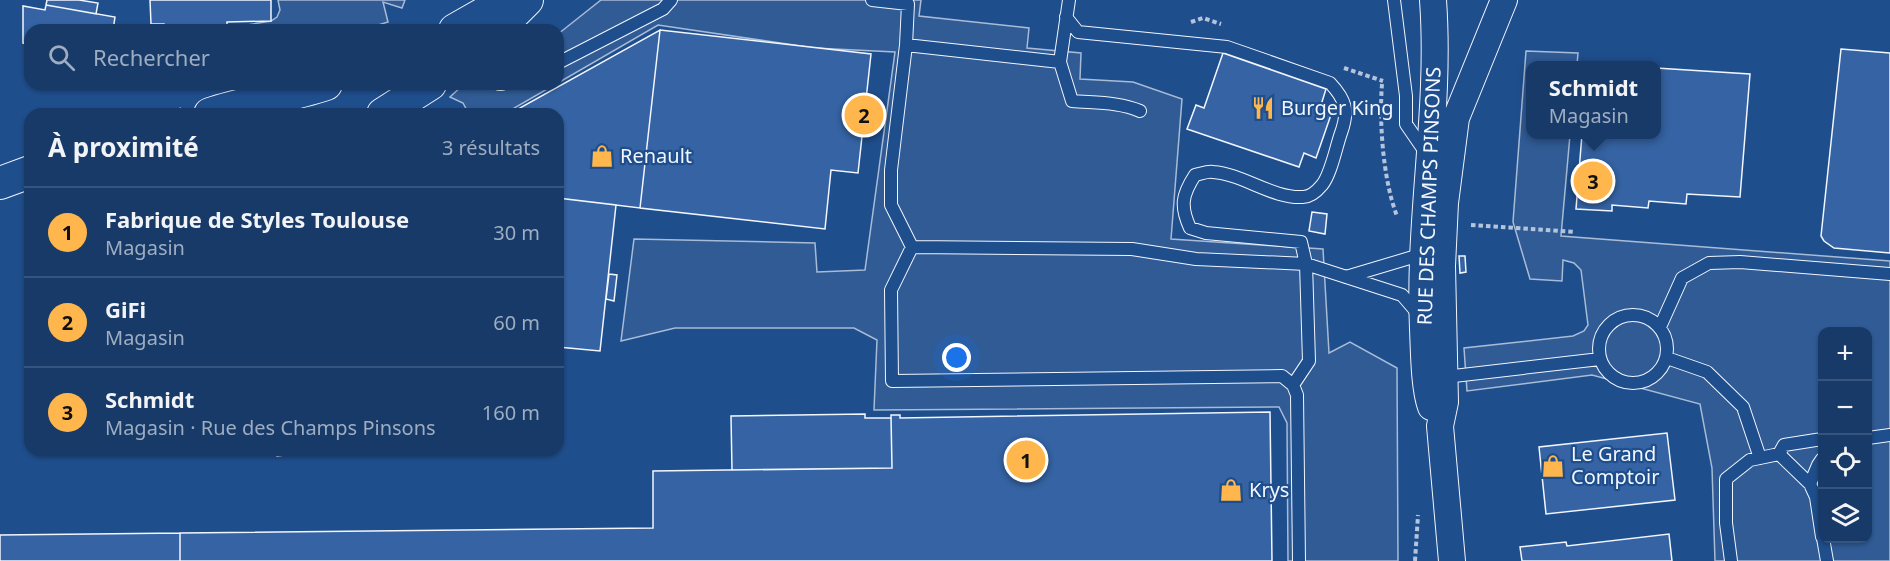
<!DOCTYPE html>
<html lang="fr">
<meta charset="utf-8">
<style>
:root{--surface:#173a69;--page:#244571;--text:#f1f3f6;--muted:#9eadc0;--line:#36547d;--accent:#ffb74d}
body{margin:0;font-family:"Noto Sans",sans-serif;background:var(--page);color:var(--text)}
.controls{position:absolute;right:18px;bottom:18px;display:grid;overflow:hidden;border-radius:12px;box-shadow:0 2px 4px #0004}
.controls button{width:54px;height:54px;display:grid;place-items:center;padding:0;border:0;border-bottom:2px solid var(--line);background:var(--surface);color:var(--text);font:30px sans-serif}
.you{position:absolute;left:957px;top:358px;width:21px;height:21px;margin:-15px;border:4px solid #fff;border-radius:50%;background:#1a73e8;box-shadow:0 0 0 9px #1a73e833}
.badge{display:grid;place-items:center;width:39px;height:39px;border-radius:50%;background:var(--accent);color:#111;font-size:20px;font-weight:700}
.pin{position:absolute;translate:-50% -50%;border:3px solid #fff;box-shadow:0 2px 6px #0006}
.popup{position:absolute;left:1526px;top:61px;width:135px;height:78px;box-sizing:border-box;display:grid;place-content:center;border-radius:12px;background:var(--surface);filter:drop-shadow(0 2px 4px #0005);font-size:20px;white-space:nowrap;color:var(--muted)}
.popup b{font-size:22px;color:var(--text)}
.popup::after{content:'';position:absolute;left:50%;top:100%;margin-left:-12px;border:12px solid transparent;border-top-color:var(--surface)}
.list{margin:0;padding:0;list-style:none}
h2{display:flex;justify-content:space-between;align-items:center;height:78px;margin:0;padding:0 24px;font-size:26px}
h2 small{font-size:20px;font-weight:400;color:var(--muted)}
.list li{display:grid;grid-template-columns:39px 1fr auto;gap:18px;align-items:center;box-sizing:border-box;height:90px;padding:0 24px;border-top:2px solid var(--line)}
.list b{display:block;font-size:22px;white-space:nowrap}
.list p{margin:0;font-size:20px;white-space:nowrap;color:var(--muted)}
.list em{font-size:20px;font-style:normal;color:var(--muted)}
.icon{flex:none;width:33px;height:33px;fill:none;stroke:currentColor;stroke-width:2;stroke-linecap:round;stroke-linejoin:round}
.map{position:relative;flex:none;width:1890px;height:561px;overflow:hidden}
.search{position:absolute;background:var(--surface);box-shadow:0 2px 4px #0004;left:24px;top:24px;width:540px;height:66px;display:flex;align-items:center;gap:15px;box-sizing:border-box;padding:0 21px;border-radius:18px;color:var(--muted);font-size:22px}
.panel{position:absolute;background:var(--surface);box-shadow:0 2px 4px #0004;left:24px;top:108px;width:540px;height:348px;border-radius:18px}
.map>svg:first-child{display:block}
.parking{fill:#305b95;stroke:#a8bbd7;stroke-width:1.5;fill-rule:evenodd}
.building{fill:#3563a3;stroke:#f2f6ff;stroke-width:1.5}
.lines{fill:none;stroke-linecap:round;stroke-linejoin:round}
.service-casing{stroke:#f2f6ff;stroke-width:14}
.minor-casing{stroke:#f2f6ff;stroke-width:28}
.tertiary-casing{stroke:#f2f6ff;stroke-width:34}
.path{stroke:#b3c4dc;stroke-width:4;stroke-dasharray:4.5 3;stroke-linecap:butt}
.service{stroke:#1f4e8c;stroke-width:12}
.minor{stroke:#1f4e8c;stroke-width:26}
.tertiary{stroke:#1f4e8c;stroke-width:32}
.labels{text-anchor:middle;stroke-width:4.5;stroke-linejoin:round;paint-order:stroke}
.poi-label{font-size:20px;fill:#f2f6ff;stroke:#1f4e8c;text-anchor:start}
.street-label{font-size:20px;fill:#f2f6ff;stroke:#1f4e8c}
</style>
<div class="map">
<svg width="1890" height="561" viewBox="0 0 1890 561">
<rect width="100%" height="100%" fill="#1f4e8c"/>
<!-- parking -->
<path class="parking" d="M 278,0 L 405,0 L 402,8 L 383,2 L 388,22 L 362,30 L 239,30 L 241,26 L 271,21 L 277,17 L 280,10 Z
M 601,0 L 921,0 L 919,16 L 1029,28 L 1027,48 L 1081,53 L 1080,79 L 1133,82 L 1182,99 L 1171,239 L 1323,249 L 1329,353 L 1350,342 L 1397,368 L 1398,561 L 1288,561 L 1287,423 L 1279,407 L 874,410 L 877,340 L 854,328 L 675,328 L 621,341 L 634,239 L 815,243 L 817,272 L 865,270 L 895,52 L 814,48 L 658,25 L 558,83 L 558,34 Z
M 1526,51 L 1578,53 L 1577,65 L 1530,66 L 1530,134 L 1570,135 L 1561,236 L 1890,261 L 1890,561 L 1715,561 L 1712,468 L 1700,404 L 1592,375 L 1467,391 L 1464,348 L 1573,336 L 1584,331 L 1588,325 L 1581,270 L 1574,263 L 1563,260 L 1562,281 L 1530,279 L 1513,222 ZM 1822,332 L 1868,332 L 1868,538 L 1822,538 Z
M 464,84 L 556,84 L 504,114 L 469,114 L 463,103 L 450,97 Z"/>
<!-- building -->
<path class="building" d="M 47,0 L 79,0 L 98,3 L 96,14 L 46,5 Z
M 150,0 L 271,0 L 271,21 L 227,22 L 227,28 L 164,29 L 164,24 L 151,24 Z
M 46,5 L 115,17 L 113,30 L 30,30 L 30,44 L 23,43 L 23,6 L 45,10 Z
M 660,30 L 871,54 L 858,173 L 831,170 L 825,229 L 640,208 Z
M 660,30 L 640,208 L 558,198 L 558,114 L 509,114 Z
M 1841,49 L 1890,53 L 1890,253 L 1834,248 L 1824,241 L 1821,236 Z
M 1223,53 L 1326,89 L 1321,105 L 1333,109 L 1316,158 L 1304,153 L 1299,167 L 1187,129 L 1196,105 L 1204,108 Z
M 1656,68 L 1750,74 L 1740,197 L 1687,194 L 1686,204 L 1649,201 L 1648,208 L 1612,205 L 1612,211 L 1576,209 L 1582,134 L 1656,134 Z
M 558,198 L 616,205 L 600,351 L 558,347 Z
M 1312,212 L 1327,214 L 1325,234 L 1309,231 Z
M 1459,256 L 1465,256 L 1466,272 L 1460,273 Z
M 609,274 L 617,275 L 614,301 L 606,299 Z
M 1270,412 L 1272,561 L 180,561 L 180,533 L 653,528 L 653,471 L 892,468 L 891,415 L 900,415 L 900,418 Z
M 865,414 L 865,418 L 891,418 L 892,468 L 732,470 L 731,416 Z
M 1667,433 L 1675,500 L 1546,514 L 1539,447 Z
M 276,450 L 329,450 L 277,456 Z
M 180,533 L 180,561 L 0,561 L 0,535 Z
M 1669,534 L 1672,561 L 1522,561 L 1520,547 L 1566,542 L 1567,546 Z"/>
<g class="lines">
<!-- service casing -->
<g class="service-casing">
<path id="service" d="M 872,0 L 908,4 L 906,45 L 891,170 L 891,205 L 912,247 L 891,290 L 892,381 L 1282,376 L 1293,385 L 1297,395 L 1299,561
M 1069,0 L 1060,62 L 1072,101 C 1094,103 1120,102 1140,111
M 1394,0 L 1406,96 L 1406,124 L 1428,156
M 1066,17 L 1078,32 L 1227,47 L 1330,83 C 1346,100 1349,111 1341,133 C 1336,147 1331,174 1322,185 C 1317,191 1310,197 1303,197 C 1273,199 1243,174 1213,172 C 1207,171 1201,174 1195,175 C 1182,195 1180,206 1190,228 L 1206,233 L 1301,242 L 1306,264 L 1309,361 L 1293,385
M 906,45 L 1060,62
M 558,63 L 663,9 L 671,0
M 499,84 L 502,84
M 912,247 L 1132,249 L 1196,259 L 1306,264 L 1402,295 L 1420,316
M 1346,277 L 1423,254
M1599 349a34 34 0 1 1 68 0a34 34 0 1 1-68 0Z
M 1660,327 L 1682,278 L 1709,263 L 1740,262 L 1890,274
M 1667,358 L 1707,372 L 1743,407 L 1760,458
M 1445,377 L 1600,359
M 1868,438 L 1890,435
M 1779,454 L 1784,445 L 1822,439
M 1810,484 L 1818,465 L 1822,459
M 1823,538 L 1827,561
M 1731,561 L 1726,523 L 1726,479 L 1750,460 L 1779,454 L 1810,484 L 1816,497 L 1822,537"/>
</g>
<!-- minor casing -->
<g class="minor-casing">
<path id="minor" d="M 1431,407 C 1424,388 1424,350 1423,329 C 1418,219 1441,110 1433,0
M 1452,561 L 1440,426 L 1445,402 L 1442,266 L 1445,203 L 1456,118 L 1504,0"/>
</g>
<!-- tertiary casing -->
<g class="tertiary-casing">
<path id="tertiary" d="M 455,30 L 490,10 L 500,0
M 497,30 L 527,0
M 210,114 C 248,101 288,97 326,84
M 383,114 L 430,84
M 0,183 L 30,172"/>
</g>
<!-- path -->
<path class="path" d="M 1191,22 L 1203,18 L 1221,24
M 1344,68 L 1383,81
M 1382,84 C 1379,122 1383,180 1397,216
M 158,114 L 181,109
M 1471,225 L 1575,232
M 1415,561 L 1418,515"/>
<!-- service -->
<use href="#service" class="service"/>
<!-- minor -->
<use href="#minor" class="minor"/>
<!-- tertiary -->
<use href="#tertiary" class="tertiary"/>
</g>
<!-- icons -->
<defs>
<g id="restaurant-bare" transform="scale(1.8)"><path d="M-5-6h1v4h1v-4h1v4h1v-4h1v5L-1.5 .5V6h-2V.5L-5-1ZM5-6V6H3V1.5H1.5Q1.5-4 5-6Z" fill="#ffb74d" stroke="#1f4e8c" stroke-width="2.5" paint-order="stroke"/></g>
<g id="shop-bare" transform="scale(1.8)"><path d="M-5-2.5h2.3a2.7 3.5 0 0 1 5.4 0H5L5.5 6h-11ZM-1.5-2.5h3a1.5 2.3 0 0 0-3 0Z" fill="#ffb74d" stroke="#1f4e8c" stroke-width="2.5" paint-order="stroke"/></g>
</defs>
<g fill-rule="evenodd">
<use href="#restaurant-bare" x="1263" y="108"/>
<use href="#shop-bare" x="602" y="156"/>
<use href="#shop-bare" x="1553" y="466"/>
<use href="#shop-bare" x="1231" y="490"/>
</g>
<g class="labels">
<!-- poi labels -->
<g class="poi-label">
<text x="1281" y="115">Burger King</text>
<text x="620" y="163">Renault</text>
<text x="1571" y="461">Le Grand<tspan x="1571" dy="23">Comptoir</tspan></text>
<text x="1249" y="497">Krys</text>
</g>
<!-- street labels -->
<g class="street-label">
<text transform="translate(1429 196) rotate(-88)" y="7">RUE DES CHAMPS PINSONS</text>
</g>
</g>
</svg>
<div class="controls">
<button>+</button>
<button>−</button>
<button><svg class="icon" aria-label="locate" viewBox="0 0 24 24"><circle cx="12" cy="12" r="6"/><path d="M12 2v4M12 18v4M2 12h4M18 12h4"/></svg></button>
<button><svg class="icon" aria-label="layers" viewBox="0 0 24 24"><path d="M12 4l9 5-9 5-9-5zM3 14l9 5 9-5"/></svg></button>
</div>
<div class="you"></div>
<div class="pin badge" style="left:1026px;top:460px">1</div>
<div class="pin badge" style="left:864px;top:115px">2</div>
<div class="pin badge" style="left:1593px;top:181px">3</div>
<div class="popup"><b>Schmidt</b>Magasin</div>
<div class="search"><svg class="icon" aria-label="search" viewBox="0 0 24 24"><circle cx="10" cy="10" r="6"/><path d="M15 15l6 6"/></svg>Rechercher</div>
<section class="panel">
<h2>À proximité<small>3 résultats</small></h2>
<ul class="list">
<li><span class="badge">1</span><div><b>Fabrique de Styles Toulouse</b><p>Magasin</p></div><em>30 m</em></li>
<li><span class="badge">2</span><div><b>GiFi</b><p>Magasin</p></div><em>60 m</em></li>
<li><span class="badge">3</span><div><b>Schmidt</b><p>Magasin · Rue des Champs Pinsons</p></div><em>160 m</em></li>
</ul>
</section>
</div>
